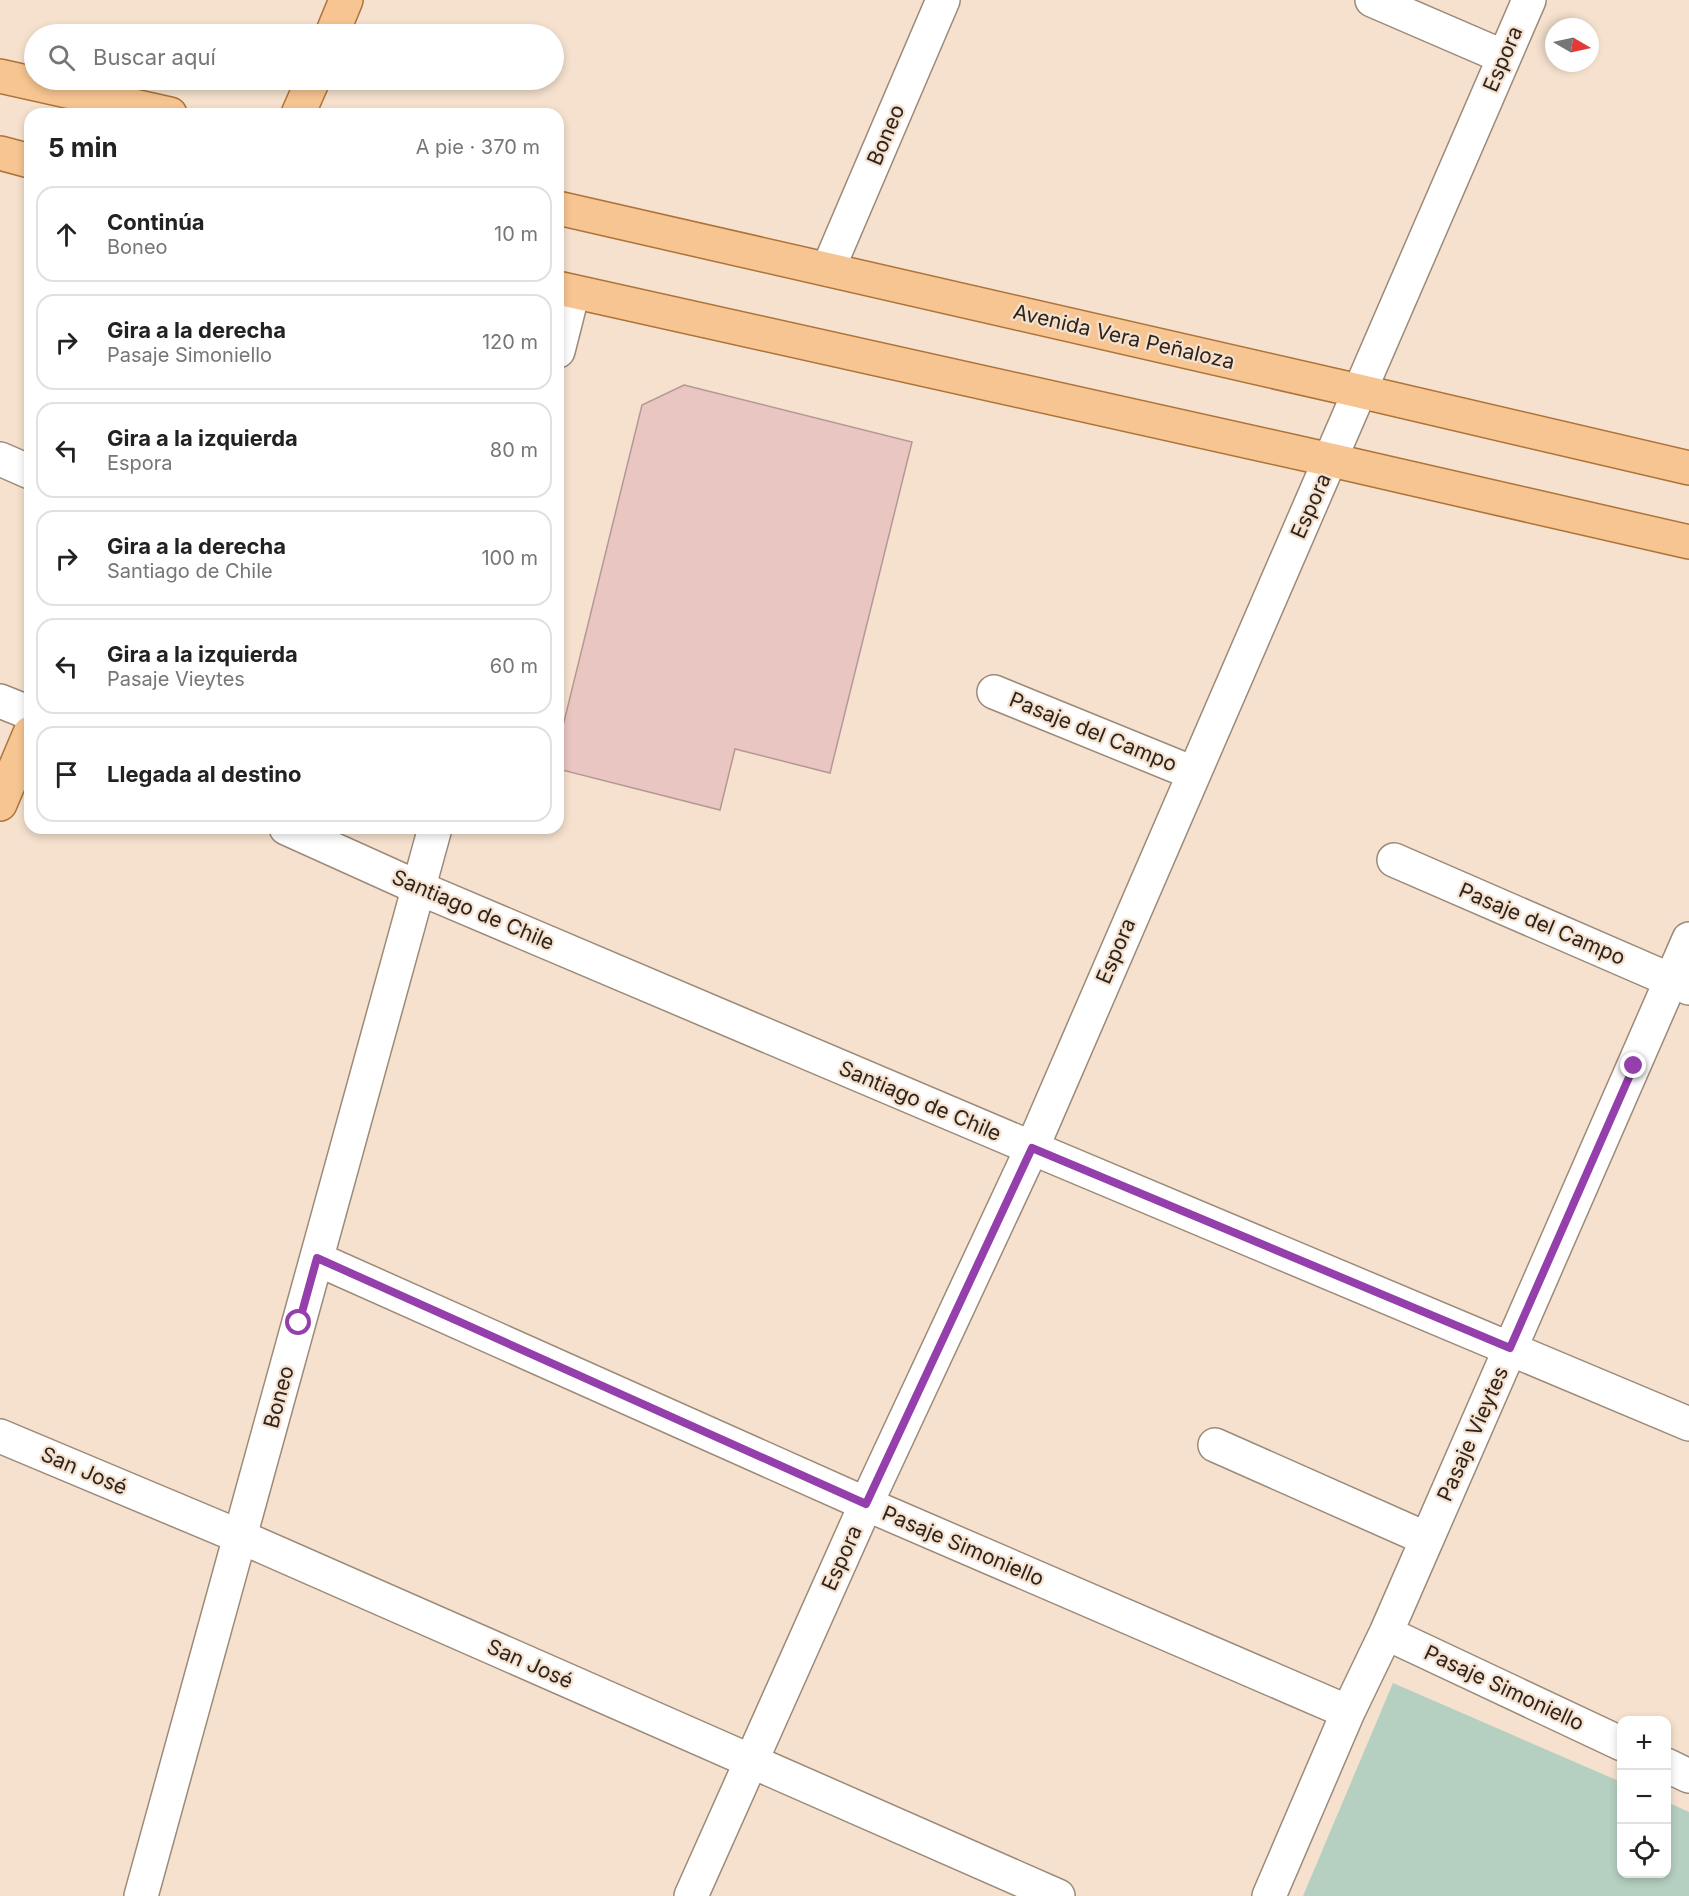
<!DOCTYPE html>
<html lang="es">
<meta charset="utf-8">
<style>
:root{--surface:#fff;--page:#f6f6f6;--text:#222;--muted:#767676;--line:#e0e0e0}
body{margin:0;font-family:Inter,sans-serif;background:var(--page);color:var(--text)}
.controls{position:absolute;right:18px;bottom:18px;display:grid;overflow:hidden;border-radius:12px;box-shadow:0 3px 9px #0003}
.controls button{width:54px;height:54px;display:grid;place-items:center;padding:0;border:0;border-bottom:2px solid var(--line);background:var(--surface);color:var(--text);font:30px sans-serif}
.compass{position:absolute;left:1545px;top:18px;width:54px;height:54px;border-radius:50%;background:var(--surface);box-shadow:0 3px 9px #0003;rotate:99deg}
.stop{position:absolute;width:18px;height:18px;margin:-14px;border:4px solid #943fac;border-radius:50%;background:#fff}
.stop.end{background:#943fac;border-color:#fff;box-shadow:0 2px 6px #0008}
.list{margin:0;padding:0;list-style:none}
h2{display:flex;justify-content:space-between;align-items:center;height:78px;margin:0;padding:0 24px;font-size:26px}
h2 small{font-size:20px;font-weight:400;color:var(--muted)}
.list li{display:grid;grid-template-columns:39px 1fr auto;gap:18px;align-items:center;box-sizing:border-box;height:96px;margin:0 12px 12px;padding:0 12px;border:2px solid var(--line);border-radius:18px}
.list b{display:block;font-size:22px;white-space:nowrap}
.list p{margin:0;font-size:20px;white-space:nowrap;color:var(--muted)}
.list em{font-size:20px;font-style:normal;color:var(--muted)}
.icon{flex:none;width:33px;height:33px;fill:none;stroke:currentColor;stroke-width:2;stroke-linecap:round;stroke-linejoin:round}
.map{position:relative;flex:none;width:1689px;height:1896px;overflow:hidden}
.search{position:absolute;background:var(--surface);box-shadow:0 3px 9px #0003;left:24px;top:24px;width:540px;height:66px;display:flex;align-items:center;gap:15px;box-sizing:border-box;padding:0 21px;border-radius:33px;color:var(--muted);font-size:22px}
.panel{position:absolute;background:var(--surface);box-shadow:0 3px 9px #0003;left:24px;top:108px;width:540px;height:726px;border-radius:18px}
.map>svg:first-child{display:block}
.green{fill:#b5d0c0}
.building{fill:#e9c6c1;stroke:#b49895;stroke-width:1.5}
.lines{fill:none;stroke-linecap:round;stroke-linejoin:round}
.minor-casing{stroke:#9c8a78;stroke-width:36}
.major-casing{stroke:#ad7338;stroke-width:36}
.minor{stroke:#fff;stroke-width:33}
.major{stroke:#f7c591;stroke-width:33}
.route{stroke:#943fac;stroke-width:8}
.labels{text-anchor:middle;stroke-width:4.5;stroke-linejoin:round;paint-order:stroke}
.street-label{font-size:21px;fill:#2c241d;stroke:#f5e1ce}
</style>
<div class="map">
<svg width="1689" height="1896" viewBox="0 0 1689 1896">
<rect width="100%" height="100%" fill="#f5e1ce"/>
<!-- green -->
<path class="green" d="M 1393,1683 L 1621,1782 L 1622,1874 L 1666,1874 L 1667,1802 L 1689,1812 L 1689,1896 L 1303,1896 Z"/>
<!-- building -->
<path class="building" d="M 684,385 L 912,442 L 830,773 L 735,749 L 720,810 L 558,769 L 558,746 L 642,405 Z"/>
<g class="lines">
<!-- minor casing -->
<g class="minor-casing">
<path id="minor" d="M 1372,0 L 1504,57
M 828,269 L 943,0
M 558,351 L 573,292
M 0,459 L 30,472
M 994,692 L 1193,773
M 0,701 L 30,713
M 286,828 L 419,888 L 1032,1148 L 1689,1424
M 1394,860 L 1689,988
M 317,1259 L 866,1504 L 1348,1712
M 0,1436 L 241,1537 L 1058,1896
M 1215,1445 L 1427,1539
M 1386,1633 L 1622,1744
M 1666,1765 L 1689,1776
M 141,1896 L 435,828
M 691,1896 L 866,1504 L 1032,1148 L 1529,0
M 1269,1896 L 1348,1712 L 1386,1633 L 1689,939"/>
</g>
<!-- major casing -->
<g class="major-casing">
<path id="major" d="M 332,34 L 346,0
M 0,76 L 170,114
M 298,114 L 313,80
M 0,153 L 30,161
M 558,208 L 1359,391 L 1689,468
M 558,288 L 1331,460 L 1689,542
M 0,804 L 30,733"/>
</g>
<!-- minor -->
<use href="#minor" class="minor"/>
<!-- major -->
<use href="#major" class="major"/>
</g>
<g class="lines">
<!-- route -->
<path class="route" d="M 299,1323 L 317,1258 L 866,1504 L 1032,1148 L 1510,1348 L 1634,1066"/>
</g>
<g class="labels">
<!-- street labels -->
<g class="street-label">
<text transform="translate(1503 59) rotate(-67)" y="7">Espora</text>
<text transform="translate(886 135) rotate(-67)" y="7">Boneo</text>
<text transform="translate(1124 337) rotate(13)" y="7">Avenida Vera Peñaloza</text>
<text transform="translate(1311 506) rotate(-66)" y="7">Espora</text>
<text transform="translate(1093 732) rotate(22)" y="7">Pasaje del Campo</text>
<text transform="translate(473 910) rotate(23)" y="7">Santiago de Chile</text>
<text transform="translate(1542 924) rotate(23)" y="7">Pasaje del Campo</text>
<text transform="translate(1116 951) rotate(-67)" y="7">Espora</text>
<text transform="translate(920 1101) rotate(23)" y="7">Santiago de Chile</text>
<text transform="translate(279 1397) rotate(-75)" y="7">Boneo</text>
<text transform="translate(1473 1434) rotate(-66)" y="7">Pasaje Vieytes</text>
<text transform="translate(84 1471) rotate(23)" y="7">San José</text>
<text transform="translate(963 1546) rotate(23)" y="7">Pasaje Simoniello</text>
<text transform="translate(842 1558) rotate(-66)" y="7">Espora</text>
<text transform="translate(530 1664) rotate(24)" y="7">San José</text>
<text transform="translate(1504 1688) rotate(25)" y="7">Pasaje Simoniello</text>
</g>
</g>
</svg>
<div class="controls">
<button>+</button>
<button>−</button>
<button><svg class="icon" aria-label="locate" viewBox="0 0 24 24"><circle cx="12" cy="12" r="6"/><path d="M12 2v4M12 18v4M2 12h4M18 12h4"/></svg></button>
</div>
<svg class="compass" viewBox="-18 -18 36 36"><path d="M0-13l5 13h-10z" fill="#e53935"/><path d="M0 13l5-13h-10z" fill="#767676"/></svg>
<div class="stop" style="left:299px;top:1323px"></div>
<div class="stop end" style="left:1634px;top:1066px"></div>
<div class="search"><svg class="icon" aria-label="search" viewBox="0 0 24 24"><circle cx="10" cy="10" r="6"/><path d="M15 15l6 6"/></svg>Buscar aquí</div>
<section class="panel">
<h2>5 min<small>A pie · 370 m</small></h2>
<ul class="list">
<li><svg class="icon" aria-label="ahead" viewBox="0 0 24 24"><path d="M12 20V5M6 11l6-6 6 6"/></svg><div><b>Continúa</b><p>Boneo</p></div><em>10 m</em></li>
<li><svg class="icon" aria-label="right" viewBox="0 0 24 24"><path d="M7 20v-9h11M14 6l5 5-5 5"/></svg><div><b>Gira a la derecha</b><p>Pasaje Simoniello</p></div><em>120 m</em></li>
<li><svg class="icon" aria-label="left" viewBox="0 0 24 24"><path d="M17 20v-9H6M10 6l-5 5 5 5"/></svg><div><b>Gira a la izquierda</b><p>Espora</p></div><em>80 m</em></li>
<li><svg class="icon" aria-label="right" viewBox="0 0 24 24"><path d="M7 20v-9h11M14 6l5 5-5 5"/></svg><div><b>Gira a la derecha</b><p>Santiago de Chile</p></div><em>100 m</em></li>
<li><svg class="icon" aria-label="left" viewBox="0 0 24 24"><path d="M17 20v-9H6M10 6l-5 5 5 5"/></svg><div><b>Gira a la izquierda</b><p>Pasaje Vieytes</p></div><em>60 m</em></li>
<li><svg class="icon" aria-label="arrive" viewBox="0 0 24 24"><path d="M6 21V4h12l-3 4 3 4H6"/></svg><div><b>Llegada al destino</b></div></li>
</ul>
</section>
</div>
